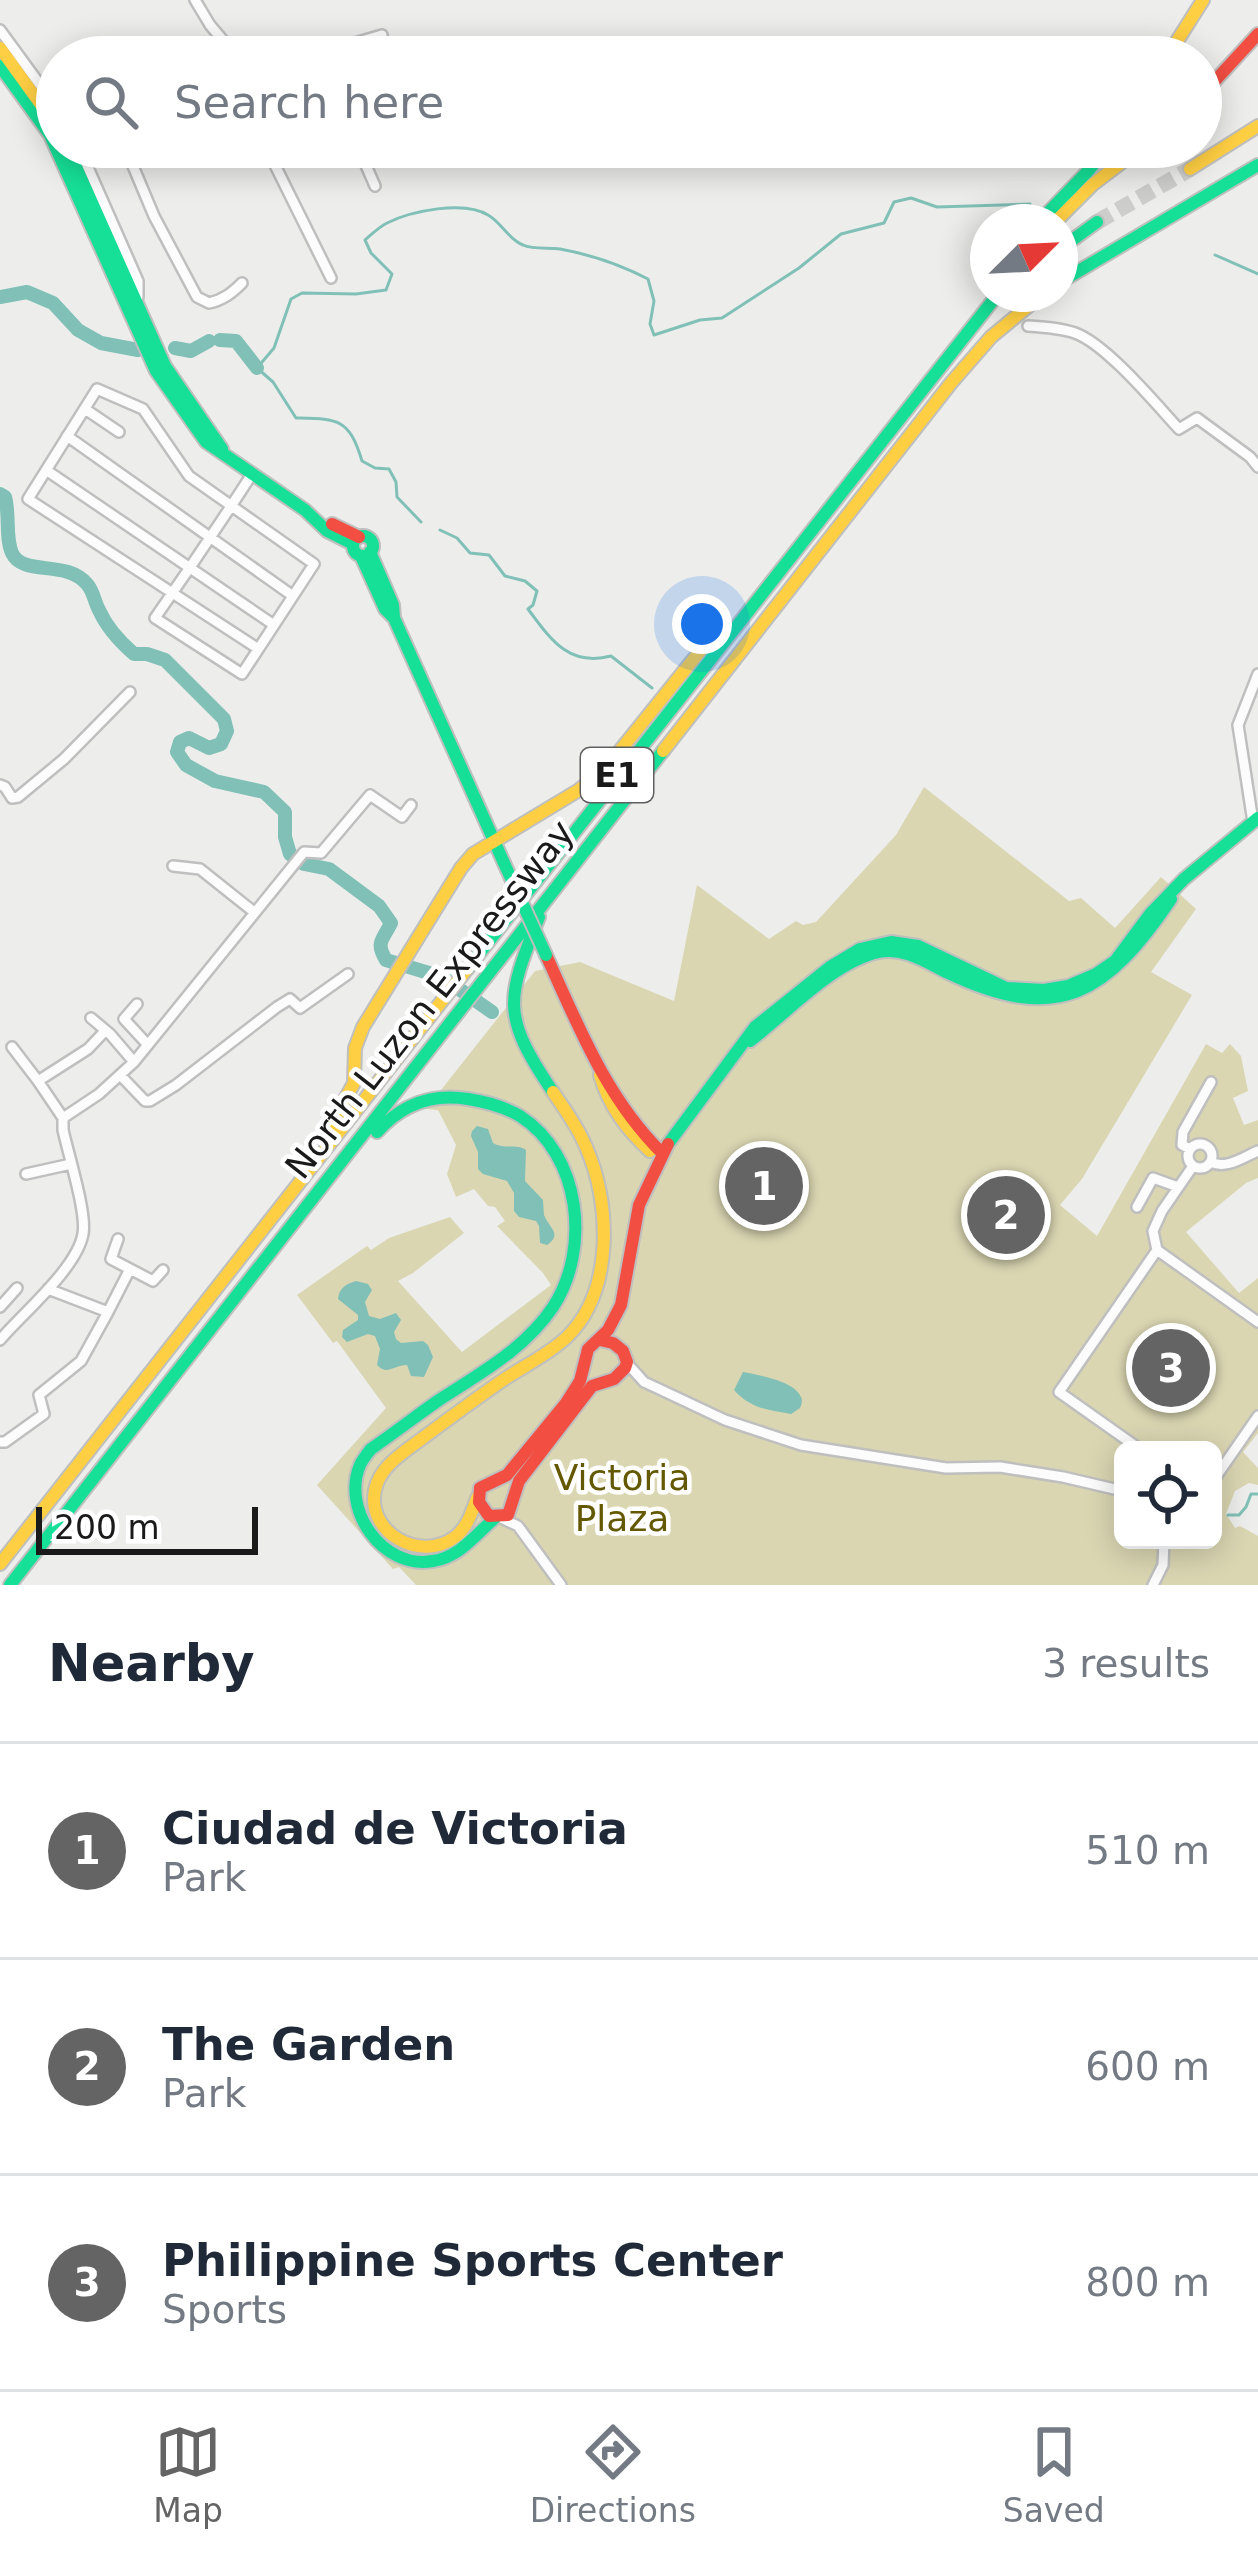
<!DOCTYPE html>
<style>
:root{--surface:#fff;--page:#f2f2f3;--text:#1f2937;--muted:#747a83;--line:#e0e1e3;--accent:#636463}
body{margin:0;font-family:"DejaVu Sans",sans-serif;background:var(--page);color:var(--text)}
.controls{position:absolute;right:36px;bottom:36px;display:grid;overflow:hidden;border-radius:18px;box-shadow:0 6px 30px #0003}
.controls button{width:108px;height:108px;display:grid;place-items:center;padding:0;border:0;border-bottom:3px solid var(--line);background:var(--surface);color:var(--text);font:60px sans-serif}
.compass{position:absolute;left:970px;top:204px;width:108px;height:108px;border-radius:50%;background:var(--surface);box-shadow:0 6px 30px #0003;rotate:66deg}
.scale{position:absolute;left:36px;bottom:30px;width:222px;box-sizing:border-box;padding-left:12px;border:6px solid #191a19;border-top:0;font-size:33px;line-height:42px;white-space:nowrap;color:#191a19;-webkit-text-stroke:9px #fff;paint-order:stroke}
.you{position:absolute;left:702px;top:624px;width:42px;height:42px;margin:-30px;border:9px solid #fff;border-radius:50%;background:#1a73e8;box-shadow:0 0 0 18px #1a73e833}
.badge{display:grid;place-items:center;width:78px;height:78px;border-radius:50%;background:var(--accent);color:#fff;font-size:39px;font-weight:700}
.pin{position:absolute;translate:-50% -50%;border:6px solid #fff;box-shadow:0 3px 12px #0006}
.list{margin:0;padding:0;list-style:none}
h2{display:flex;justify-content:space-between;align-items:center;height:156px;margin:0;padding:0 48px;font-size:51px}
h2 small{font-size:39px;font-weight:400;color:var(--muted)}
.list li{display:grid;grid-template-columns:78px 1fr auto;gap:36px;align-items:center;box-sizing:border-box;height:216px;padding:0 48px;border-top:3px solid var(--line)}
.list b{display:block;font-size:45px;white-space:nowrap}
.list p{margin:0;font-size:39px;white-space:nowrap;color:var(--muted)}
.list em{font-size:39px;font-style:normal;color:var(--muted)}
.icon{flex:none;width:66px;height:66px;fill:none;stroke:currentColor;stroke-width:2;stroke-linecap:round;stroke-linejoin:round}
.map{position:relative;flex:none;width:1258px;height:1585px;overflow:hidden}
.search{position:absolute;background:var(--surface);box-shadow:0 6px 30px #0003;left:36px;right:36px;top:36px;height:132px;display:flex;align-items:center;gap:30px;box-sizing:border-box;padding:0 42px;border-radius:66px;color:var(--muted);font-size:45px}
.sheet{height:804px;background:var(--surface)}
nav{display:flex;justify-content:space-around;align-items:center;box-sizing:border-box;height:168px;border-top:3px solid var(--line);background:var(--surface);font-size:33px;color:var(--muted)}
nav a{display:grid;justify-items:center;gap:6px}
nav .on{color:var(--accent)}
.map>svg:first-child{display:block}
.green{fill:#dad6b2;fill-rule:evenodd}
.water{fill:#81c0b6}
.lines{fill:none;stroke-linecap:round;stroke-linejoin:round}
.stream{stroke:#81c0b6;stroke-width:3}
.river{stroke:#81c0b6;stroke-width:14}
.highway-tunnel{stroke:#cdcecc;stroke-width:16;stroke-dasharray:16 8;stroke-linecap:butt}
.street-casing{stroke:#bebfbe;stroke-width:14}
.fast-casing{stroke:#bebfbe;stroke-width:16}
.slow-casing{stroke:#bebfbe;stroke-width:16}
.jam-casing{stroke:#bebfbe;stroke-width:16}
.street{stroke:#fcfcfc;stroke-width:9}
.fast{stroke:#16e098;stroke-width:12}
.slow{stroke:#ffcf43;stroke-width:12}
.jam{stroke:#f24e42;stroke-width:12}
.fast-bridge-casing{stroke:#bebfbe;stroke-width:16;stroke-linecap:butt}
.fast-bridge{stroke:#16e098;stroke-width:12}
.labels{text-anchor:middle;stroke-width:9;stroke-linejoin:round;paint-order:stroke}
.shield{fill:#fff;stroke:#5e5f5e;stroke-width:3}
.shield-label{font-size:33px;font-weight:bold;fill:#191a19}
.street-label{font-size:36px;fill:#191a19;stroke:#fff}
.park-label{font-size:36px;fill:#645800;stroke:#fff}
</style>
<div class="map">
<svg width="1258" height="1585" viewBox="0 0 1258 1585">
<rect width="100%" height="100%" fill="#edeeec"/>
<!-- green -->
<path class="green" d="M 924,787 L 1069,901 L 1081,898 L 1115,928 L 1161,877 L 1196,909 L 1151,972 L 1192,995 L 1082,1179 L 1060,1205 L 1097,1236 L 1206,1044 L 1222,1053 L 1230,1044 L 1241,1056 L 1248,1091 L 1233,1098 L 1244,1125 L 1258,1120 L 1258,1178 L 1246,1183 L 1186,1232 L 1239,1293 L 1258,1278 L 1258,1433 L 1243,1452 L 1258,1468 L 1258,1485 L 1249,1483 L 1235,1491 L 1226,1514 L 1235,1528 L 1240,1526 L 1258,1536 L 1258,1585 L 416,1585 L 399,1567 L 393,1569 L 317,1485 L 386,1408 L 337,1341 L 333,1343 L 297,1295 L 367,1246 L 371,1250 L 389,1238 L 450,1217 L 464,1233 L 413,1273 L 398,1281 L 462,1352 L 551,1285 L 543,1273 L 497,1226 L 505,1221 L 495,1207 L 488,1206 L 474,1189 L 456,1197 L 447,1174 L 456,1145 L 438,1110 L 426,1109 L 535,971 L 580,962 L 674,1001 L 697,885 L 769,939 L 796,921 L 803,925 L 816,922 L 896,835 ZM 1123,1450 L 1213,1450 L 1213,1540 L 1123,1540 Z"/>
<!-- water -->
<path class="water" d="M 477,1126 L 488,1129 L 493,1143 C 505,1150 516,1143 526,1150 L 525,1181 L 543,1200 C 543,1202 544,1213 544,1215 C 549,1228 563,1234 547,1245 L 540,1243 L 539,1226 L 536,1221 L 519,1217 L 514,1211 L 514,1193 L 507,1181 L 483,1174 L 478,1169 L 478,1152 L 471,1136 L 472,1131 Z
M 356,1281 L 368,1284 L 372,1290 L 365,1302 L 369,1316 L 380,1319 L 396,1313 L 401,1320 L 394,1332 L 396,1339 L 401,1343 L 423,1341 L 428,1345 L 433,1357 L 424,1377 L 411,1376 L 407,1365 C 394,1365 387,1376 377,1365 L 380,1349 L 375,1336 L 368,1334 L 347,1342 L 342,1337 L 343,1330 L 358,1320 L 358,1315 L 338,1299 C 339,1288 346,1284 356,1281 Z
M 743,1372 C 758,1375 795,1381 801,1397 C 803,1401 801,1405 800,1408 L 791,1414 C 767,1410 750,1408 734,1390 Z"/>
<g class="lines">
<!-- stream -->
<path class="stream" d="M 1215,255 L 1258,274
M 421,522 L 397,497 L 396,482 L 389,469 L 375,468 L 362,461 C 349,418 338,419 296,418 L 273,382 L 257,368 L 274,348 L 291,299 L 302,293 L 356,294 L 386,290 L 392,274 L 371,253 L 365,240 C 372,234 379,227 387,223 C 411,211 464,200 488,215 C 501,222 508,239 523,245 C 534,250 549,247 560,249 C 593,255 619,264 648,279 L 654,301 L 650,324 L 654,335 L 700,320 L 722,318 L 799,268 L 841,234 L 884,223 L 894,202 L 911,198 L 937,207 L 1030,204
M 440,530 L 457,538 L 470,553 L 489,555 L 505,576 L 525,581 L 537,591 L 533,605 L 528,609 C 551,640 569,667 611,656 L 652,688
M 1228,1515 L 1239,1515 L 1246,1507 L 1251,1494 L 1258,1494"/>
<!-- river -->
<path class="river" d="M 0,297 L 27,292 L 53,303 L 78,330 L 101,343 L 138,350
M 220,340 L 236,341 L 257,368
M 175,348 L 191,351 L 209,341
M 0,494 L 5,497 C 10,514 5,537 12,553 C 23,577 66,559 87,584 C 94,592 94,601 99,610 C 107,628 119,641 134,654 L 147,654 L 165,660 L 224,719 L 227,731 L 221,744 L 209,748 L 189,738 L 180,742 L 177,752 L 186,765 L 215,781 L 264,792 L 285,812 L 285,837 L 290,854 L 304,864 L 329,869 L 379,906 L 391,923 C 383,940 375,942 386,960 L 442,977 L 492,1012"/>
<!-- highway-tunnel -->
<path class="highway-tunnel" d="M 1097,222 L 1190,169"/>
<!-- street casing -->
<g class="street-casing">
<path id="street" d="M 195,0 L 210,25 L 237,57
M 0,30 L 57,108
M 198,57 L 198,51 L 220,37
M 307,57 L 382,35
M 79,147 L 138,281 L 138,297
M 125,147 L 154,216 L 197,297 L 209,303 C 223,300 232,293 242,283
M 266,147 L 331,278
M 358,147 L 375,186
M 271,157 L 291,147
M 1028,326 C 1044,327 1060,328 1075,333 C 1106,344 1155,403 1179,429 L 1197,418 L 1250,457 L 1258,467
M 85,409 L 119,432
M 67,436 L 293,596
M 46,470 L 274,625
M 252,474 C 221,522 188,571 155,618 L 242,674 L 314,564 L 189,476 L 143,409 L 97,389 L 28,499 L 257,648
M 0,785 L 5,787 L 12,798 L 18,797 L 64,759 L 130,692
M 1253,822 L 1238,725 L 1258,674
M 173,866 L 200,869 L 254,912
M 137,1004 L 124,1019 L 148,1045
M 91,1018 L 110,1034 L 134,1062
M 12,1047 L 38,1081
M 121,1076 L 145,1101 L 150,1101 L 176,1085 L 277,1007 L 290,999 L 300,1008 L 348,974
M 63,1118 L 38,1081 L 88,1049 L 105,1031
M1188 1156a12 12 0 1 1 24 0a12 12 0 1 1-24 0Z
M 1190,1149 L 1182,1145 L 1183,1132 L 1211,1082
M 1211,1162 C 1226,1170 1243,1157 1258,1151
M 26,1174 L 71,1164
M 1137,1207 L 1153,1178 L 1178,1187
M 1157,1250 L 1153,1231 L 1162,1211 L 1193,1166
M 130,1269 L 153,1281 L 163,1270
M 0,1307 L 17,1288
M 108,1312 L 130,1269 L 111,1259 L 118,1239
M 0,1340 C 23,1313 77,1268 83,1234 C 87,1213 68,1153 63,1130 L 63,1118 L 99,1094 L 134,1062 L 304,852 L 321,853 L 370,795 L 402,817 L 411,805
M 626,1362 L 644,1382 L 657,1388 L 725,1420 L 801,1445 L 946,1468 L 1000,1467 L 1063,1477 L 1123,1491
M 0,1442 L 5,1442 L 44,1414 L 39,1395 L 81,1361 L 108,1312 L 48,1289
M 1141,1450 L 1059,1392 L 1157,1250 L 1258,1322
M 1213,1481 L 1258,1416
M 501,1518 L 518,1526 L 561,1585
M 1153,1585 L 1163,1565 L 1164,1540"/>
</g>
<!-- fast casing -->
<g class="fast-casing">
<path id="fast" d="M 0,66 L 50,135 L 156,371 L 206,442 L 305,510 L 327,531 L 353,544
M 67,147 L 165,366 L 222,449
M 1039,222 L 1089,170 L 1107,147
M 1060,249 L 1097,222
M 1060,282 L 1258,165
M353 546a10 10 0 1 1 20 0a10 10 0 1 1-20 0Z
M 370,552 L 393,605 L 394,618 L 504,863
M 361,556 L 385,609 L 393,617
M 539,917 C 506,1000 501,1015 553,1092
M 467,969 L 998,294
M 750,1041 C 787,1013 833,962 879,952 C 904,947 926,962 948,973 C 1059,1026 1107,993 1171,899
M 377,1132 C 401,1105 432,1093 468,1099 C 487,1102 503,1106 520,1116 C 581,1155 591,1249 553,1307 C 525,1349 479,1374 439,1400 C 416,1416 394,1433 371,1449 C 369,1451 361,1462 360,1465 C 341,1510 383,1570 433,1561 C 460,1557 475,1535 495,1518
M 668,1144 L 755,1027 L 830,967 L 860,949 L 891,942 L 918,946 L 1006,988 L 1044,990 L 1068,986 L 1096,974 L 1115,961 L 1150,914 L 1184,879 L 1258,818
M 10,1585 L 663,751"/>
</g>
<!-- slow casing -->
<g class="slow-casing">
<path id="slow" d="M 0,48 L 57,127
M 1167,57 L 1203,0
M 1190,169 L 1258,126
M 1055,222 L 1092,185 L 1142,147
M 663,751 L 951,383 L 991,337 L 1043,294
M 600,1075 C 609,1106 626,1129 650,1151
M 328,1130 L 354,1083 L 355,1048 L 363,1027 L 461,868 L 473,854 L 579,790 L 606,768 L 717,630
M 477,1498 C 472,1512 467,1528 455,1537 C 421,1563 366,1533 375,1490 C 380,1465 406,1451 424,1437 C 451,1417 478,1397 506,1378 C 526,1365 549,1354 567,1337 C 614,1291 611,1203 586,1147 C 578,1127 565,1110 553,1092
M 0,1564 L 467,969"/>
</g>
<!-- jam casing -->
<g class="jam-casing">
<path id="jam" d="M 1201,96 L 1258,34
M 332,524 L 359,537
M 546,955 C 578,1025 606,1098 662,1153
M 600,1340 L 613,1343 L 623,1351 L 627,1362 L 625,1368 L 614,1379 L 592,1386 L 519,1481 L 508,1515 L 489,1516 L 479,1502 L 480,1488 L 507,1475 L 566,1403 L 580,1381 L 588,1349 L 608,1330 L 621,1305 L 639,1205 L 668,1144"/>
</g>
<!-- street -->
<use href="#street" class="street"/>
<!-- fast -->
<use href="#fast" class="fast"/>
<!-- slow -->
<use href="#slow" class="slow"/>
<!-- jam -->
<use href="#jam" class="jam"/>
<!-- fast-bridge casing -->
<g class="fast-bridge-casing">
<path id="fast-bridge" d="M 504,863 L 546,955"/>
</g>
<!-- fast-bridge -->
<use href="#fast-bridge" class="fast-bridge"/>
</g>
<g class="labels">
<!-- shield labels -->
<rect class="shield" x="581" y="748" width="72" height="54" rx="9"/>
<g class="shield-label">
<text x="617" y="787">E1</text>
</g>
<!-- street labels -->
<g class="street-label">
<text transform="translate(429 999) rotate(-52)" y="13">North Luzon Expressway</text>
</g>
<!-- park labels -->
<g class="park-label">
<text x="622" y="1490">Victoria<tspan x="622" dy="41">Plaza</tspan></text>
</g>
</g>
</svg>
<div class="controls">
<button><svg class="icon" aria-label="locate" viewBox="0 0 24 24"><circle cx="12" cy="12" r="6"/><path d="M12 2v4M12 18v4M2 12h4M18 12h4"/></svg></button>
</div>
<svg class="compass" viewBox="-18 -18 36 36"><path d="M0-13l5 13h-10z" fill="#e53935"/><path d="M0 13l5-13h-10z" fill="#747a83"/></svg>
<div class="scale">200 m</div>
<div class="you"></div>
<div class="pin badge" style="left:764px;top:1186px">1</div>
<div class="pin badge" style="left:1006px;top:1215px">2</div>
<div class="pin badge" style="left:1171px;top:1368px">3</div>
<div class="search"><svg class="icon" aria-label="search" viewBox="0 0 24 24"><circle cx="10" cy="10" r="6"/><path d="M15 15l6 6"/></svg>Search here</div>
</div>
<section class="sheet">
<h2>Nearby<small>3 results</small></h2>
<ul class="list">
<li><span class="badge">1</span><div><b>Ciudad de Victoria</b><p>Park</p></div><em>510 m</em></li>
<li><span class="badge">2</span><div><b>The Garden</b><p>Park</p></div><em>600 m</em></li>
<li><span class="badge">3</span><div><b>Philippine Sports Center</b><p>Sports</p></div><em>800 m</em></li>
</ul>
</section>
<nav>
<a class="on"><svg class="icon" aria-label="map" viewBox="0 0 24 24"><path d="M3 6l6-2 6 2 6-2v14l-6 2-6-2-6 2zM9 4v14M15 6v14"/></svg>Map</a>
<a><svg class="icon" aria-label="directions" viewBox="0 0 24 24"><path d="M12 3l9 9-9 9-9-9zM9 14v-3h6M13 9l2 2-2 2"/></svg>Directions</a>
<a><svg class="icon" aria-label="saved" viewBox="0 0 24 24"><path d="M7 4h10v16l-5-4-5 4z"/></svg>Saved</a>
</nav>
